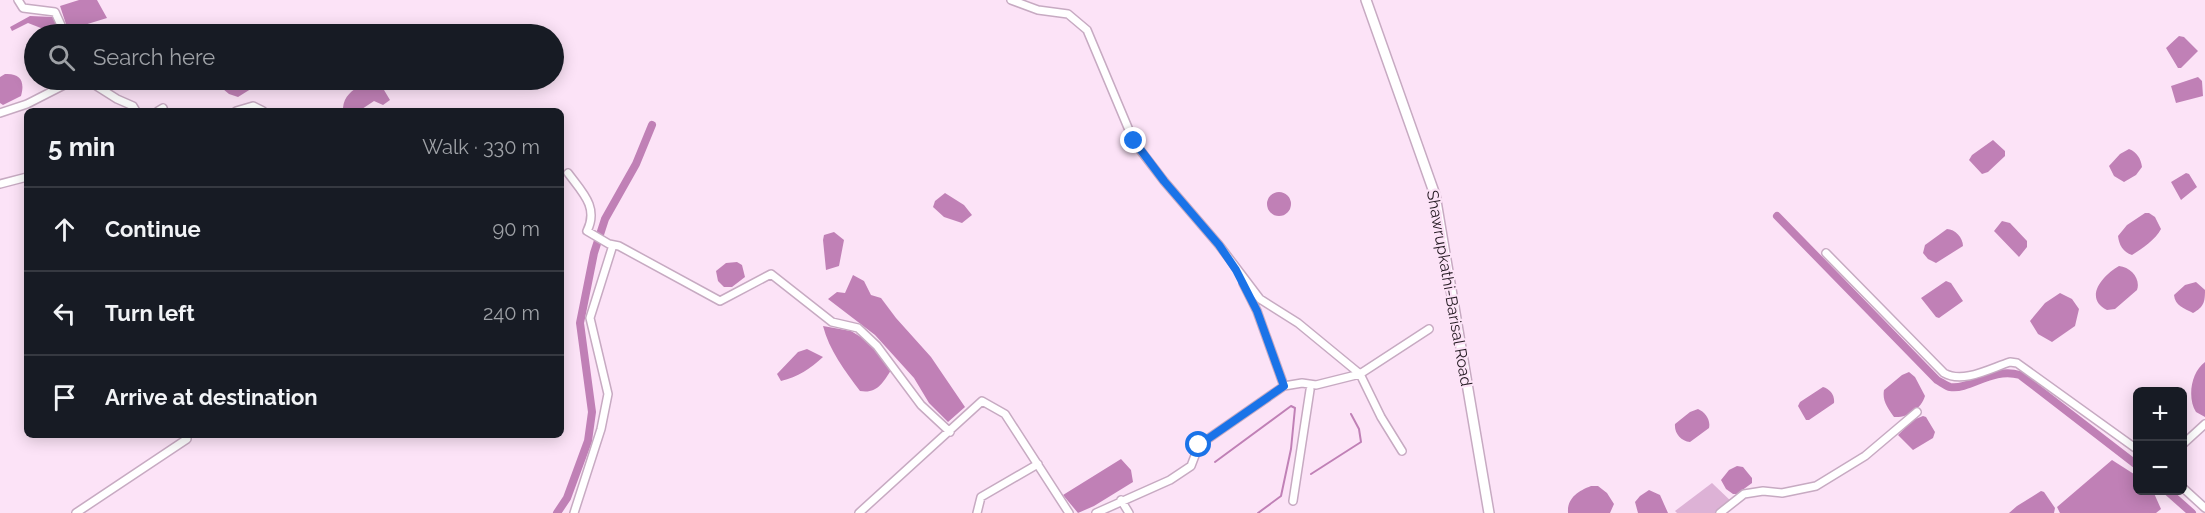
<!DOCTYPE html>
<meta charset="utf-8">
<style>
:root{--surface:#171b24;--page:#20242c;--text:#f1f3f6;--muted:#9ea1a6;--line:#363941}
body{margin:0;font-family:Raleway,sans-serif;background:var(--page);color:var(--text)}
.controls{position:absolute;right:18px;bottom:18px;display:grid;overflow:hidden;border-radius:9px;box-shadow:0 3px 15px #0003}
.controls button{width:54px;height:54px;display:grid;place-items:center;padding:0;border:0;border-bottom:2px solid var(--line);background:var(--surface);color:var(--text);font:30px sans-serif}
.stop{position:absolute;width:18px;height:18px;margin:-14px;border:4px solid #1a73e8;border-radius:50%;background:#fff}
.stop.end{background:#1a73e8;border-color:#fff;box-shadow:0 2px 6px #0008}
.list{margin:0;padding:0;list-style:none}
h2{display:flex;justify-content:space-between;align-items:center;height:78px;margin:0;padding:0 24px;font-size:26px}
h2 small{font-size:20px;font-weight:400;color:var(--muted)}
.list li{display:grid;grid-template-columns:39px 1fr auto;gap:18px;align-items:center;box-sizing:border-box;height:84px;padding:0 24px;border-top:2px solid var(--line)}
.list b{display:block;font-size:22px;white-space:nowrap}
.list em{font-size:20px;font-style:normal;color:var(--muted)}
.icon{flex:none;width:33px;height:33px;fill:none;stroke:currentColor;stroke-width:2;stroke-linecap:round;stroke-linejoin:round}
.map{position:relative;flex:none;width:2205px;height:513px;overflow:hidden}
.search{position:absolute;background:var(--surface);box-shadow:0 3px 15px #0003;left:24px;top:24px;width:540px;height:66px;display:flex;align-items:center;gap:15px;box-sizing:border-box;padding:0 21px;border-radius:33px;color:var(--muted);font-size:22px}
.panel{position:absolute;background:var(--surface);box-shadow:0 3px 15px #0003;left:24px;top:108px;width:540px;height:330px;border-radius:9px}
.map>svg:first-child{display:block}
.green{fill:#ddb2d6}
.water{fill:#c080b6}
.lines{fill:none;stroke-linecap:round;stroke-linejoin:round}
.stream{stroke:#c080b6;stroke-width:2}
.canal{stroke:#c080b6;stroke-width:8}
.street-casing{stroke:#c7aac2;stroke-width:10}
.secondary-casing{stroke:#c7aac2;stroke-width:12}
.street{stroke:#fff;stroke-width:7}
.secondary{stroke:#fff;stroke-width:9}
.route{stroke:#1a73e8;stroke-width:8}
.labels{text-anchor:middle;stroke-width:4.5;stroke-linejoin:round;paint-order:stroke}
.street-label{font-size:16px;fill:#231921;stroke:#fce3f7}
</style>
<div class="map">
<svg width="2205" height="513" viewBox="0 0 2205 513">
<rect width="100%" height="100%" fill="#fce3f7"/>
<!-- green -->
<path class="green" d="M 1712,483 L 1735,505 L 1724,513 L 1677,513 L 1675,511 Z"/>
<!-- water -->
<path class="water" d="M 79,0 L 97,0 L 107,18 L 68,30 L 60,6 Z
M 30,16 L 53,17 L 57,22 L 61,34 L 51,34 L 46,30 L 28,23 L 12,31 L 10,27 Z
M 2179,36 L 2184,37 L 2198,51 L 2181,68 L 2178,68 L 2166,48 Z
M 5,74 C 21,73 25,82 21,96 L 3,105 L 0,103 L 0,77 Z
M 2198,77 L 2202,81 L 2203,96 L 2176,103 L 2171,86 Z
M 229,80 L 258,80 L 259,84 L 238,97 L 229,94 L 223,89 L 225,82 Z
M 362,85 L 384,90 L 390,100 L 383,105 L 374,101 L 359,111 L 346,111 L 343,108 C 344,96 352,90 362,85 Z
M 1993,140 L 2005,151 L 2005,156 L 1988,172 L 1982,174 L 1969,160 L 1972,155 Z
M 2129,149 C 2137,152 2141,159 2142,167 L 2136,175 L 2124,182 L 2114,176 L 2109,166 L 2120,154 Z
M 2186,173 L 2189,174 L 2197,187 L 2181,200 L 2171,182 Z
M1267 204a12 12 0 1 1 24 0a12 12 0 1 1-24 0Z
M 945,193 L 964,205 L 972,215 L 962,223 L 944,217 L 933,207 L 935,201 Z
M 2145,213 L 2149,213 L 2155,217 L 2161,229 C 2156,239 2142,249 2132,255 C 2123,252 2119,245 2118,236 L 2127,225 Z
M 2002,221 L 2010,223 L 2027,241 L 2027,247 L 2019,257 L 1994,231 Z
M 1947,229 C 1955,229 1963,238 1963,246 L 1936,263 L 1928,259 L 1923,253 L 1925,245 Z
M 834,232 L 844,240 L 839,266 L 826,270 L 823,240 L 824,235 Z
M 737,262 L 742,265 L 745,277 L 732,287 L 724,287 L 718,281 L 716,271 L 726,263 Z
M 2119,266 C 2131,267 2141,279 2137,290 L 2115,309 L 2107,310 C 2083,298 2103,275 2119,266 Z
M 853,275 L 864,281 L 871,295 L 881,298 L 896,318 L 931,357 L 965,407 L 948,422 L 929,403 L 914,378 L 875,335 L 828,299 L 837,292 L 845,293 Z
M 1946,281 L 1951,283 L 1963,301 L 1939,318 L 1936,317 L 1921,298 Z
M 2196,282 L 2205,290 C 2205,302 2204,307 2193,313 C 2184,308 2175,306 2174,295 L 2185,285 Z
M 2060,293 L 2072,299 L 2079,309 L 2075,326 L 2052,342 L 2038,334 L 2030,321 L 2045,303 Z
M 823,326 L 851,331 L 869,342 L 891,370 C 883,383 877,394 860,391 C 845,371 829,350 823,326 Z
M 807,349 L 823,357 C 810,369 798,377 781,381 L 777,374 L 798,352 Z
M 2205,362 L 2205,417 L 2196,412 C 2187,398 2191,372 2205,362 Z
M 1909,372 L 1915,377 L 1925,396 C 1921,409 1908,418 1894,417 C 1888,408 1882,401 1884,390 L 1902,375 Z
M 1823,387 C 1830,389 1835,395 1834,403 L 1809,420 L 1806,420 L 1798,406 L 1800,402 Z
M 1698,409 C 1705,412 1711,420 1709,428 L 1690,442 C 1681,441 1674,433 1675,424 L 1690,412 Z
M 1923,416 L 1926,417 L 1935,432 L 1933,438 L 1913,450 L 1898,435 L 1913,420 Z
M 1121,459 L 1131,470 L 1133,482 L 1094,506 L 1078,513 L 1063,495 Z
M 2112,460 L 2137,476 L 2138,490 L 2153,491 L 2161,509 L 2156,513 L 2060,513 L 2057,507 Z
M 1737,466 L 1743,467 L 1752,478 L 1752,483 L 1737,494 L 1733,494 L 1726,489 L 1721,480 L 1729,470 Z
M 1591,486 L 1598,486 L 1607,493 L 1614,504 L 1610,513 L 1568,513 C 1567,498 1578,491 1591,486 Z
M 1649,490 L 1660,495 L 1668,513 L 1638,513 L 1635,502 L 1640,496 Z
M 2041,491 L 2044,492 L 2055,508 L 2054,513 L 2009,513 L 2017,506 Z"/>
<g class="lines">
<!-- stream -->
<path class="stream" d="M 1215,462 L 1291,406 L 1295,408 L 1291,449 L 1281,496 L 1258,513
M 1311,474 L 1361,442 L 1359,429 L 1351,414"/>
<!-- canal -->
<path class="canal" d="M 1777,216 L 1937,380 C 1941,382 1946,386 1950,387 C 1971,390 1991,367 2020,375 L 2138,466
M 2166,490 L 2192,513
M 557,513 L 567,498 L 588,441 L 592,412 L 580,323 L 594,253 L 605,219 L 636,164 L 652,125"/>
<!-- street casing -->
<g class="street-casing">
<path id="street" d="M 18,0 L 23,8 L 55,12 L 65,34
M 1011,0 L 1038,10 L 1068,14 L 1087,30 L 1134,142 L 1164,181 L 1219,245 L 1260,299 L 1298,323 L 1360,374 L 1429,329
M 87,80 L 117,99 L 133,106 L 136,111
M 158,111 L 163,108 L 164,111
M 236,111 L 253,106 L 263,111
M 0,113 L 27,104 L 74,80
M 568,173 C 582,192 599,207 587,231 L 609,244 L 619,246 L 720,301 L 771,274 L 832,322 L 858,328 L 877,346 L 921,405 L 950,432
M 0,184 L 27,177
M 1826,253 L 1944,373 C 1963,384 1991,368 2010,362 L 2017,363 L 2138,450
M 1243,283 L 1257,311 L 1284,386
M 2182,445 L 2205,424
M 2182,487 L 2205,508
M 1121,500 L 1129,513
M 1293,501 L 1310,390
M 76,513 L 187,439 L 187,435
M 574,513 L 601,429 L 608,394 L 590,318 L 613,245
M 859,513 L 982,401 L 1005,414 L 1069,513
M 977,513 L 981,497 L 1038,464
M 1096,513 L 1170,480 L 1191,466 L 1199,445 L 1284,386 L 1302,383 L 1316,385 L 1360,374 L 1381,417 L 1402,451
M 1720,513 L 1744,494 L 1763,491 L 1782,493 L 1816,486 L 1865,456 L 1917,412"/>
</g>
<!-- secondary casing -->
<g class="secondary-casing">
<path id="secondary" d="M 1366,0 L 1435,195 L 1489,513"/>
</g>
<!-- street -->
<use href="#street" class="street"/>
<!-- secondary -->
<use href="#secondary" class="secondary"/>
</g>
<g class="lines">
<!-- route -->
<path class="route" d="M 1134,141 L 1164,181 L 1219,245 L 1236,270 L 1257,311 L 1284,386 L 1199,445"/>
</g>
<g class="labels">
<!-- street labels -->
<g class="street-label">
<text transform="translate(1450 288) rotate(80)" y="6">Shawrupkathi-Barisal Road</text>
</g>
</g>
</svg>
<div class="controls">
<button>+</button>
<button>−</button>
</div>
<div class="stop" style="left:1199px;top:445px"></div>
<div class="stop end" style="left:1134px;top:141px"></div>
<div class="search"><svg class="icon" aria-label="search" viewBox="0 0 24 24"><circle cx="10" cy="10" r="6"/><path d="M15 15l6 6"/></svg>Search here</div>
<section class="panel">
<h2>5 min<small>Walk · 330 m</small></h2>
<ul class="list">
<li><svg class="icon" aria-label="ahead" viewBox="0 0 24 24"><path d="M12 20V5M6 11l6-6 6 6"/></svg><div><b>Continue</b></div><em>90 m</em></li>
<li><svg class="icon" aria-label="left" viewBox="0 0 24 24"><path d="M17 20v-9H6M10 6l-5 5 5 5"/></svg><div><b>Turn left</b></div><em>240 m</em></li>
<li><svg class="icon" aria-label="arrive" viewBox="0 0 24 24"><path d="M6 21V4h12l-3 4 3 4H6"/></svg><div><b>Arrive at destination</b></div></li>
</ul>
</section>
</div>
